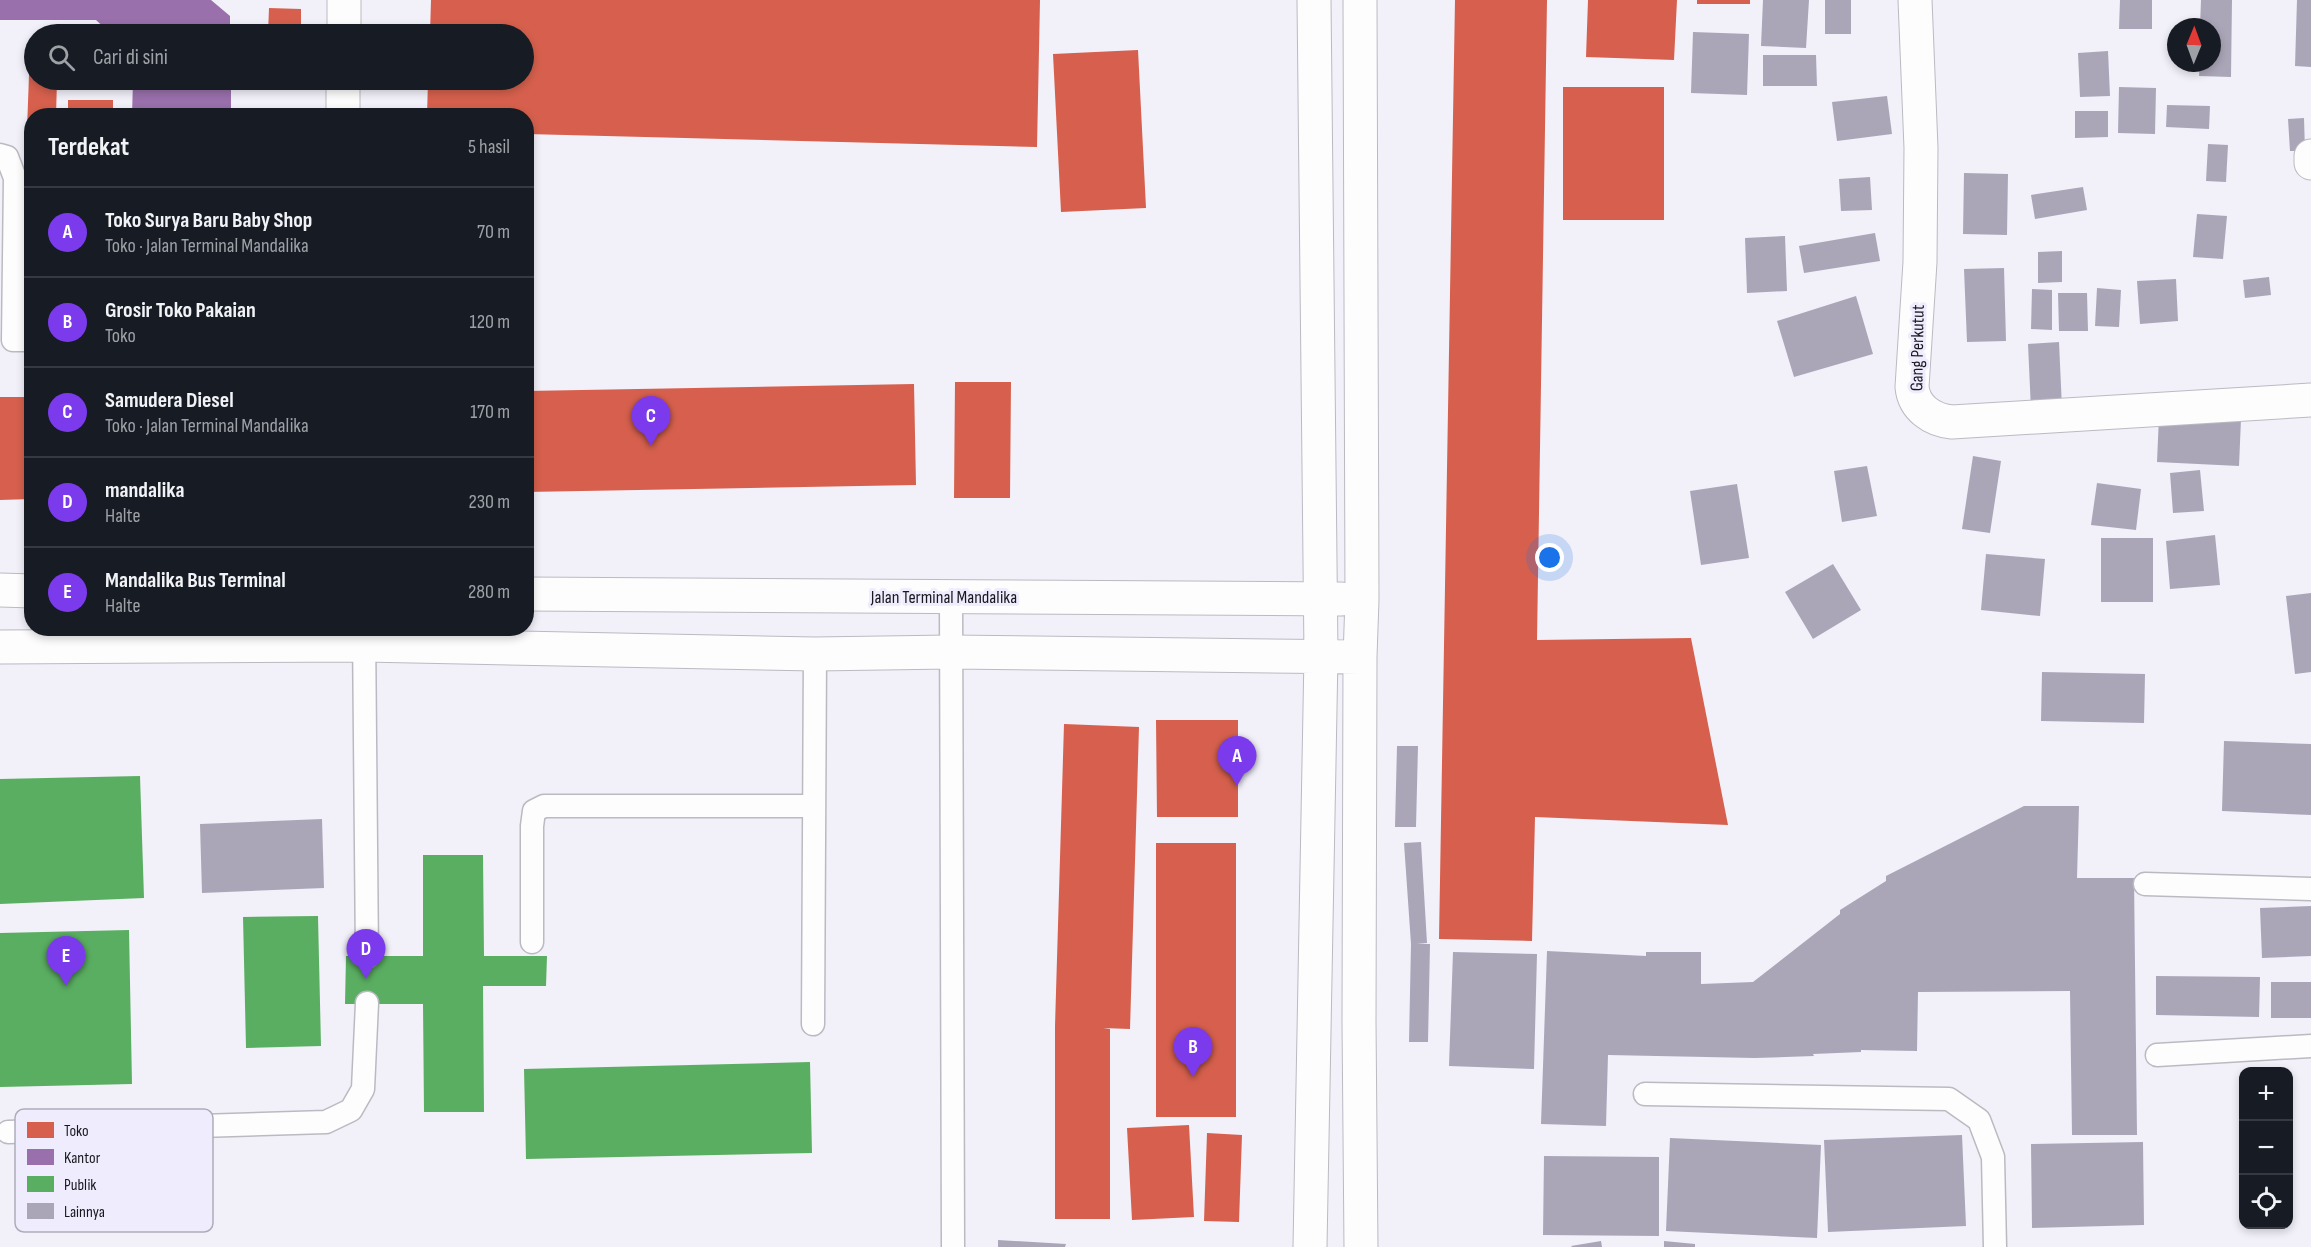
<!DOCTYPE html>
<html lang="id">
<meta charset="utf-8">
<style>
:root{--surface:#171b24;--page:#20242c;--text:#f1f3f6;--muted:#9ea1a6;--line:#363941;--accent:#7c3aed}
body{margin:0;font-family:"Sofia Sans Condensed",sans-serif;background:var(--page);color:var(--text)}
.controls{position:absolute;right:18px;bottom:18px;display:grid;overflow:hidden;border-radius:12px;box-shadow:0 3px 9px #0003}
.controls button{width:54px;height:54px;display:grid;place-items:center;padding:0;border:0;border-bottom:2px solid var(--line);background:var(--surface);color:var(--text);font:30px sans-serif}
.compass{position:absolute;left:2167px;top:18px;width:54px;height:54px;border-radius:50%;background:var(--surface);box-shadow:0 3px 9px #0003;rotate:1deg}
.you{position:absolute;left:1550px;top:558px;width:21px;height:21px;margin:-15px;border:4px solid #fff;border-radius:50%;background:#1a73e8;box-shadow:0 0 0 9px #1a73e833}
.badge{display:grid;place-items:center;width:39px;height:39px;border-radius:50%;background:var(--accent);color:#fff;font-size:20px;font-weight:700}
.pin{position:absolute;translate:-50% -50px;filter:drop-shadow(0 2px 3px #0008)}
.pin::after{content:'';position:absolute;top:32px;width:21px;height:18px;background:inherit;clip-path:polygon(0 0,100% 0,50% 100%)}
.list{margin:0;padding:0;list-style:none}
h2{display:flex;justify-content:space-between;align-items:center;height:78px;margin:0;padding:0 24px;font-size:26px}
h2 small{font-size:20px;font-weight:400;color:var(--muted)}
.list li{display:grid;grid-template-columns:39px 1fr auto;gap:18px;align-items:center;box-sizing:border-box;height:90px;padding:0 24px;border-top:2px solid var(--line)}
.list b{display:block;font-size:22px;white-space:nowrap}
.list p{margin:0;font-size:20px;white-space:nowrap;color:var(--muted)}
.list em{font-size:20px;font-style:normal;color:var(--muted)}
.icon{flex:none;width:33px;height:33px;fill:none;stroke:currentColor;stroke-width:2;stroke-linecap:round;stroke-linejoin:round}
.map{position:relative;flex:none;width:2311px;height:1247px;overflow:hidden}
.search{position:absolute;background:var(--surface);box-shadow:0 3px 9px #0003;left:24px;top:24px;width:510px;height:66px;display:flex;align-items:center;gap:15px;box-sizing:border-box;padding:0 21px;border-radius:33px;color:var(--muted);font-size:22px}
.panel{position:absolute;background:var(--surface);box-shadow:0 3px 9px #0003;left:24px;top:108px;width:510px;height:528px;border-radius:24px}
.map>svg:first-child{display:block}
.shops{fill:#d6604d}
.offices{fill:#9970ab}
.public{fill:#5aae61}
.building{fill:#aaa6b8}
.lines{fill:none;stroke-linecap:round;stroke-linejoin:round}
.service-casing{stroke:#bbbac1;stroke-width:25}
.minor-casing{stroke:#bbbac1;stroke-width:35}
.tertiary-casing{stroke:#bbbac1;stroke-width:35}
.service{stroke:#fdfdfe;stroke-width:22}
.minor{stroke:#fdfdfe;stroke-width:33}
.tertiary{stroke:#fdfdfe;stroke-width:33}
.labels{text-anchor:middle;stroke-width:6;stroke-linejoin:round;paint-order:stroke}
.street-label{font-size:18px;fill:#19181f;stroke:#efecfd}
.key{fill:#efecfd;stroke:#afacba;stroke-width:1.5}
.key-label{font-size:16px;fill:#19181f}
</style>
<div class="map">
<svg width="2311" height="1247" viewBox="0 0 2311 1247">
<rect width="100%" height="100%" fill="#f2f0f9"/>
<!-- shops -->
<path class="shops" d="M 431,0 L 1040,0 L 1037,147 L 526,134 L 526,116 L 427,116 L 428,80 L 524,80 L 524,34 L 430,34 Z
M 1455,0 L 1547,0 L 1537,640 L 1691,638 L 1728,825 L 1535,817 L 1532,941 L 1439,939 Z
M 1588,0 L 1677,0 L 1674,60 L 1586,57 Z
M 1697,0 L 1750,0 L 1750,4 L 1697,4 Z
M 269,8 L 301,9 L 301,34 L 268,34 Z
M 30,49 L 34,49 L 34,80 L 57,80 L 56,116 L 32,116 L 32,130 L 27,129 Z
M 1138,50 L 1146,208 L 1061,212 L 1053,54 Z
M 1563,87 L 1664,87 L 1664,220 L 1563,220 Z
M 68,100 L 113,100 L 113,116 L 68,116 Z
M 955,382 L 1011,382 L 1010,498 L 954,498 Z
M 914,384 L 916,485 L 526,492 L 526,391 Z
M 0,397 L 32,397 L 32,499 L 0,500 Z
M 1156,720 L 1238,720 L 1238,817 L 1157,817 Z
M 1064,724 L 1139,727 L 1130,1029 L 1103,1028 L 1110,1029 L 1110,1219 L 1055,1219 L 1055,1026 Z
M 1156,843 L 1236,843 L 1236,1117 L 1156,1117 Z
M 1189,1125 L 1194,1217 L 1132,1220 L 1127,1128 Z
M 1207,1133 L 1242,1135 L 1239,1222 L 1204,1221 Z"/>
<!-- offices -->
<path class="offices" d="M 0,0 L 211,0 L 230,16 L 230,34 L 111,34 L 96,20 L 0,20 Z
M 133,80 L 231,80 L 231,116 L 132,116 Z"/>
<!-- public -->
<path class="public" d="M 140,776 L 144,898 L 0,904 L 0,779 Z
M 423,855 L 483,855 L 484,956 L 547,956 L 546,986 L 483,986 L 484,1112 L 424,1112 L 423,1004 L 345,1004 L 346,956 L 423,956 Z
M 318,916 L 321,1046 L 246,1048 L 243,917 Z
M 129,930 L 132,1084 L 0,1087 L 0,933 Z
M 810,1062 L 812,1153 L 526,1159 L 524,1069 Z"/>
<!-- building -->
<path class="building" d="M 1763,0 L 1809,0 L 1806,48 L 1761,46 Z
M 1825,0 L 1851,0 L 1851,34 L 1825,34 Z
M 2120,0 L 2152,0 L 2152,29 L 2119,29 Z
M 2201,0 L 2232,0 L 2231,77 L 2199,76 L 2200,63 L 2212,63 L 2212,27 L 2200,27 Z
M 2297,0 L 2311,0 L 2311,67 L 2295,66 Z
M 1693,32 L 1749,34 L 1747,95 L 1691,93 Z
M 2108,51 L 2110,96 L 2080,97 L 2078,53 Z
M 1763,55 L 1816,55 L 1817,86 L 1763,86 Z
M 2119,87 L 2156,88 L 2155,134 L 2118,133 Z
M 1887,96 L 1892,134 L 1837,141 L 1832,102 Z
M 2167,105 L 2210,106 L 2209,129 L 2166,127 Z
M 2075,111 L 2108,111 L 2108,137 L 2075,138 Z
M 2304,118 L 2305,151 L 2290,151 L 2288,119 Z
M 2208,144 L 2228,145 L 2226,182 L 2206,181 Z
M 1964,173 L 2008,174 L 2007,235 L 1963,234 Z
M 1870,177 L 1872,210 L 1841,211 L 1839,179 Z
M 2083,187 L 2087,210 L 2035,219 L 2031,195 Z
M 2197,214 L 2227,216 L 2223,259 L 2193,257 Z
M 1875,233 L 1880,261 L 1804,273 L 1799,246 Z
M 1785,236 L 1787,291 L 1747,293 L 1745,238 Z
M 2062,251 L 2062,282 L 2038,283 L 2038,252 Z
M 2004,268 L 2006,341 L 1967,342 L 1964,269 Z
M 2269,277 L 2271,295 L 2245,298 L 2243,280 Z
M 2176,279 L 2178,321 L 2140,324 L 2137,281 Z
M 2097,288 L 2121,290 L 2119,327 L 2095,326 Z
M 2032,289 L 2052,290 L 2052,330 L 2031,329 Z
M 2058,293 L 2087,293 L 2088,331 L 2059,331 Z
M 1856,296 L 1873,354 L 1794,377 L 1777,321 Z
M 2059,342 L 2062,408 L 2031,410 L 2028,344 Z
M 2159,416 L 2241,419 L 2239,466 L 2157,462 Z
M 1973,456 L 2001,461 L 1990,533 L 1962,529 Z
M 1867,466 L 1877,516 L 1842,522 L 1834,471 Z
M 2200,470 L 2204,511 L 2173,513 L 2170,473 Z
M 2097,483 L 2141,489 L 2136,530 L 2091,525 Z
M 1737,484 L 1749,558 L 1701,565 L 1690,491 Z
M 2215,535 L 2220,585 L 2170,589 L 2166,541 Z
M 2101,538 L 2153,538 L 2153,602 L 2101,602 Z
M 1986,554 L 2045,559 L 2040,616 L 1981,610 Z
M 1833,564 L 1861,610 L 1813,639 L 1785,592 Z
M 2311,593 L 2311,672 L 2295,674 L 2286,596 Z
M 2042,672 L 2145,674 L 2144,723 L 2041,721 Z
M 2224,741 L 2311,744 L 2311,815 L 2222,811 Z
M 1397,746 L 1418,746 L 1416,827 L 1395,827 Z
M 2024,806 L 2079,806 L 2077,878 L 2134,878 L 2137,1135 L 2072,1135 L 2070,991 L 1918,992 L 1917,1051 L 1861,1050 L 1861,1052 L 1813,1054 L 1814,1056 L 1755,1058 L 1608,1055 L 1606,1126 L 1541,1124 L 1547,951 L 1646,956 L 1646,952 L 1701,952 L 1701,984 L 1753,982 L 1840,914 L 1840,910 L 1886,881 L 1886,876 Z
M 322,819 L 324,888 L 202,893 L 200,824 Z
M 1421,842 L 1427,943 L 1417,944 L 1430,944 L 1428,1042 L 1409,1042 L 1411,944 L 1404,843 Z
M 2311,906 L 2311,956 L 2262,958 L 2260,908 Z
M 1453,952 L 1537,954 L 1534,1069 L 1449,1066 Z
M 2156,976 L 2260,977 L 2259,1017 L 2156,1015 Z
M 2271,982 L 2311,982 L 2311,1018 L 2271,1018 Z
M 1962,1135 L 1966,1226 L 1828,1232 L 1824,1140 Z
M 1670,1138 L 1821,1145 L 1817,1238 L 1666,1231 Z
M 2143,1142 L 2144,1225 L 2032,1228 L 2031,1144 Z
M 1544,1156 L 1659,1157 L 1659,1236 L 1543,1235 Z
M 998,1240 L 1066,1244 L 1065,1247 L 998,1247 Z
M 1601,1241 L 1602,1247 L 1572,1247 L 1571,1246 Z
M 1664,1241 L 1695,1244 L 1695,1247 L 1664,1247 Z"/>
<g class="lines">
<!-- service casing -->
<g class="service-casing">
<path id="service" d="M 0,155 L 7,157 L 15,178 L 13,340 L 32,340
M 951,597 L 953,1247
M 364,628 L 367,957
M 2145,884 L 2311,889
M 532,942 L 532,826 L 534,811 L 544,806 L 814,806
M 813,1024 L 815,654
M 2157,1055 L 2311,1046
M 1645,1094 L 1949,1099 L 1979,1120 L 1993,1157 L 1995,1247
M 8,1132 L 326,1122 L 351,1110 L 363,1089 L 367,1003"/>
</g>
<!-- minor casing -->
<g class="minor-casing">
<path id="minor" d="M 1915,0 L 1921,148 L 1920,262 L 1912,387 C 1914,408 1932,420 1952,422 L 2311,400
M 344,34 L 344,0
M 343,116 L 343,80
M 2311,156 L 2311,163"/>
</g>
<!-- tertiary casing -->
<g class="tertiary-casing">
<path id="tertiary" d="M 1360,0 L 1362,600 L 1360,657 L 1359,1022 L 1361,1247
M 0,590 L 32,591
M 526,594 L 1341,599
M 0,647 L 364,645 L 815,654 L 950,652 L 1360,657
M 1310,1247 L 1321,655 L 1314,0"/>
</g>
<!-- service -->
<use href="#service" class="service"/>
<!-- minor -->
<use href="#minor" class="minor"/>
<!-- tertiary -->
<use href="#tertiary" class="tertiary"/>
</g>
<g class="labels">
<!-- street labels -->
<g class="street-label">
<text transform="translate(1917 348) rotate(-89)" y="6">Gang Perkutut</text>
<text x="944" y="603">Jalan Terminal Mandalika</text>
</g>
</g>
<!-- legend -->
<rect x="15" y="1109" width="198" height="123" rx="9" class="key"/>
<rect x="27" y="1122" width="27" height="16" fill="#d6604d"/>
<rect x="27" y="1149" width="27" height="16" fill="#9970ab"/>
<rect x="27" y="1176" width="27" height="16" fill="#5aae61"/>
<rect x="27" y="1203" width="27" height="16" fill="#aaa6b8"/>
<g class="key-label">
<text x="64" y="1136">Toko</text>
<text x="64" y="1163">Kantor</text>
<text x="64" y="1190">Publik</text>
<text x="64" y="1217">Lainnya</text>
</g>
</svg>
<div class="controls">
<button>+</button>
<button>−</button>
<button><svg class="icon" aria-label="locate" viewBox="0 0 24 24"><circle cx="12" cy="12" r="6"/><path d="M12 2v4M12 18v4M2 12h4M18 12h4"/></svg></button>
</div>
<svg class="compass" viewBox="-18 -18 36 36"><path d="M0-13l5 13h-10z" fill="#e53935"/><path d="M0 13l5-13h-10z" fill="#9ea1a6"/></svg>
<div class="you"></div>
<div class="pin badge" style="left:1237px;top:786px">A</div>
<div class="pin badge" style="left:1193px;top:1077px">B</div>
<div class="pin badge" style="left:651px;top:446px">C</div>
<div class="pin badge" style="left:366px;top:979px">D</div>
<div class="pin badge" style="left:66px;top:986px">E</div>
<div class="search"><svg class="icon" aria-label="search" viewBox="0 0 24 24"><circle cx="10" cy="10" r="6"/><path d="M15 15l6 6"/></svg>Cari di sini</div>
<section class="panel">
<h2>Terdekat<small>5 hasil</small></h2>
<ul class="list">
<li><span class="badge">A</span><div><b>Toko Surya Baru Baby Shop</b><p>Toko · Jalan Terminal Mandalika</p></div><em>70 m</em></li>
<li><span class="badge">B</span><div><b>Grosir Toko Pakaian</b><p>Toko</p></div><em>120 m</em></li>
<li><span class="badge">C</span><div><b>Samudera Diesel</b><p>Toko · Jalan Terminal Mandalika</p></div><em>170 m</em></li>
<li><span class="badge">D</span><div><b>mandalika</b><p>Halte</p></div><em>230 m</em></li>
<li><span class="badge">E</span><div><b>Mandalika Bus Terminal</b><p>Halte</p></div><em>280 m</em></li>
</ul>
</section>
</div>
